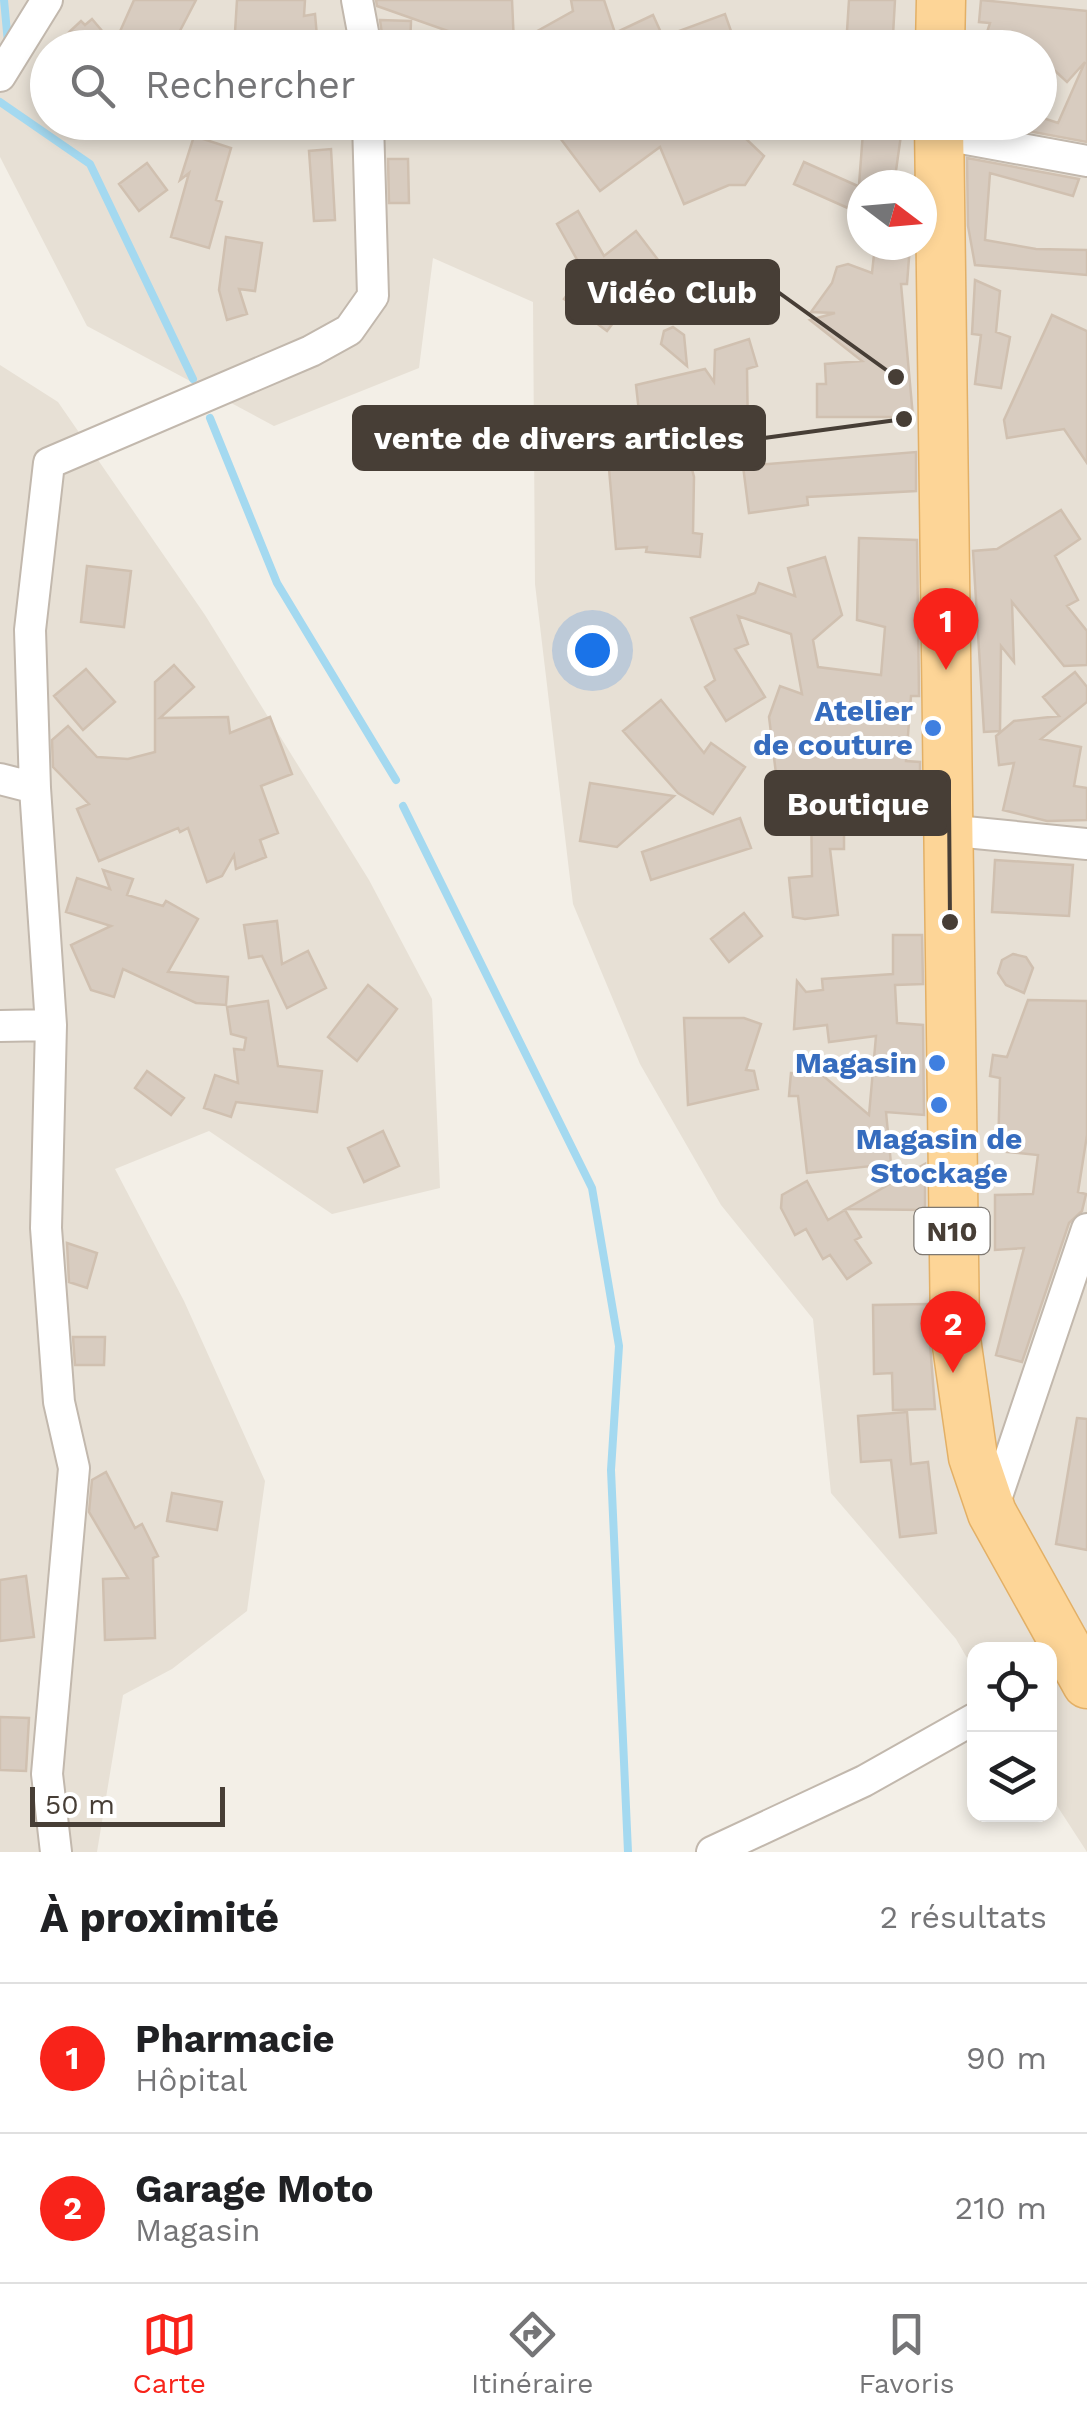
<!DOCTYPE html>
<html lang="fr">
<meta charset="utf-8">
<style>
:root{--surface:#fff;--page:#f2f2f2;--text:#202124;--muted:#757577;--line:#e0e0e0;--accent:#f8231a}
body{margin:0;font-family:"Work Sans",sans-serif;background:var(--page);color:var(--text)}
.controls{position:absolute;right:30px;bottom:30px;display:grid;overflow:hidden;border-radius:20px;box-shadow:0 5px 15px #0003}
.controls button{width:90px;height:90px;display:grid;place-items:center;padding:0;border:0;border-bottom:2px solid var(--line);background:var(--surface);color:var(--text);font:50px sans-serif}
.compass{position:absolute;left:847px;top:170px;width:90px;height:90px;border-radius:50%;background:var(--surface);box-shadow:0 5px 15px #0003;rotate:106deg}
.scale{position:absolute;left:30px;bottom:25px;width:195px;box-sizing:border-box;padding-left:10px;border:5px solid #473e36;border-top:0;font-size:28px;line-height:35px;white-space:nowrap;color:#473e36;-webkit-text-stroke:8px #fff;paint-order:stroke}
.you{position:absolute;left:592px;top:650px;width:35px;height:35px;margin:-25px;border:8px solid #fff;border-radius:50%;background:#1a73e8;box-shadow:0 0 0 15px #1a73e833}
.badge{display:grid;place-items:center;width:65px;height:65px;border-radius:50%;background:var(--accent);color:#fff;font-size:32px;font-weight:700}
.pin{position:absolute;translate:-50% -82px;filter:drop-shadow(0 2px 5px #0008)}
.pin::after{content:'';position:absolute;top:52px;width:35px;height:30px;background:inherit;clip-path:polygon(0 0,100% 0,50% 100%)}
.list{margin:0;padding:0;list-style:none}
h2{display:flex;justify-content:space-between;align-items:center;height:130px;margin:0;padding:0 40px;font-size:42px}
h2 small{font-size:32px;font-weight:400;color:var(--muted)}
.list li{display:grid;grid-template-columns:65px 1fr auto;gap:30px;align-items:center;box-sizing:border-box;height:150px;padding:0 40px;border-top:2px solid var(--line)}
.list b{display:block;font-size:38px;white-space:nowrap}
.list p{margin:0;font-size:32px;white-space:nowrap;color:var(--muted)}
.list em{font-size:32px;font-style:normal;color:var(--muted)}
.icon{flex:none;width:55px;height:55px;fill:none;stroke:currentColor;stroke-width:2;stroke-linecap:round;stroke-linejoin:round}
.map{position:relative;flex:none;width:1087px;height:1852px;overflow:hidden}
.search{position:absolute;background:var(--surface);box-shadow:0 5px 15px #0003;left:30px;right:30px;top:30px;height:110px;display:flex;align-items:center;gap:25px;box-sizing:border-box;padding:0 35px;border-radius:55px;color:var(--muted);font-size:38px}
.sheet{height:430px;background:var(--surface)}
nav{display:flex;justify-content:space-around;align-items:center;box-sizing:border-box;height:140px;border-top:2px solid var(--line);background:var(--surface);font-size:28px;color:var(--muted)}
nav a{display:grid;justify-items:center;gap:5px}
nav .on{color:var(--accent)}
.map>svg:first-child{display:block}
.residential{fill:#e7e0d5;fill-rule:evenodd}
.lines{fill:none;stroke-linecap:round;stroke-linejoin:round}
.stream{stroke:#a4d9f0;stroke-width:8}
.building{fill:#d8ccc0;stroke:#d0c0b0;stroke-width:2.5}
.street-casing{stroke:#c2b8ad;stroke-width:34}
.primary-casing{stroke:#e3b066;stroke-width:51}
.street{stroke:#fff;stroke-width:30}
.primary{stroke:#fdd597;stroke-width:48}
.shop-dot{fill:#3f7fe0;stroke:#fff;stroke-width:4}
.labels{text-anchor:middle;stroke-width:8;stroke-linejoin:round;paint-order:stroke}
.shield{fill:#fff;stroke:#7e7872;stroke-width:2.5}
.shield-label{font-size:28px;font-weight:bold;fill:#473e36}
.shop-label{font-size:30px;font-weight:bold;fill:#366cbe;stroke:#fff;text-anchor:end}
.leader{fill:none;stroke:#473e36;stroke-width:4}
.callout-dot{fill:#473e36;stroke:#fff;stroke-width:4}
.callout{fill:#473e36;stroke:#473e36;stroke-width:4}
.callout-label{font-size:32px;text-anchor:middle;font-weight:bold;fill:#fff}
</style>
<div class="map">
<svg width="1087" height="1852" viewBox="0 0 1087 1852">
<rect width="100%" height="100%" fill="#f3efe7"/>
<!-- residential -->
<path class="residential" d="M 0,0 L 1087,0 L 1087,1852 L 1050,1795 L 1050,1650 L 974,1650 L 974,1670 L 956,1639 L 831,1493 L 813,1319 L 721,1205 L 640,1064 L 573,904 L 535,584 L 533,302 L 433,258 L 419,368 L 274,426 L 87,326 L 0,157 ZM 48,48 L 1040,48 L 1040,122 L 48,122 ZM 862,185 L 922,185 L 922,245 L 862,245 Z
M 0,365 L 58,402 L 205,615 L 369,880 L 432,999 L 440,1188 L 332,1214 L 209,1131 L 115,1169 L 184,1301 L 265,1481 L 247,1611 L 172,1669 L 123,1695 L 97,1852 L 0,1852 Z"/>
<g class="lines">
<!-- stream -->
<path class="stream" d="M 4,0 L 8,43
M 0,102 L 90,164 L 193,379
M 210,418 L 277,583 L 396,780
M 403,806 L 592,1188 L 619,1346 L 611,1470 L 628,1852"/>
</g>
<!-- building -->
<path class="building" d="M 134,0 L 196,0 L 171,48 L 52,48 L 81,21 L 85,25 L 92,19 L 114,45 Z
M 237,0 L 305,0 L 304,16 L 315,14 L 318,48 L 234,48 Z
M 376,0 L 512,0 L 514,44 L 573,11 L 571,0 L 604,0 L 615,33 L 653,15 L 663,37 L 725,14 L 737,48 L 496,48 L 377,6 Z
M 849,0 L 895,0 L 893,35 L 847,31 Z
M 981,0 L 1087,11 L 1087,142 L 980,122 L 1040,122 L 1040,117 L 1058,123 L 1085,62 L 1067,82 L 1040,57 L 1040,48 L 982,48 L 990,23 L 979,22 Z
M 380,20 L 411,21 L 410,48 L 384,48 Z
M 548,122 L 759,122 L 744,137 L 764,156 L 745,185 L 729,185 L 684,204 L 660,147 L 600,191 Z
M 863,132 L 901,135 L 894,185 L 859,185 Z
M 194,136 L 231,148 L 216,200 L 222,202 L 209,248 L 171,237 L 189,173 L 180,180 Z
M 331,149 L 335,220 L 314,221 L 309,151 Z
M 967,158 L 1079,179 L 1073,196 L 990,173 L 985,240 L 1036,249 L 1087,250 L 1087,275 L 975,265 L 968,226 Z
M 388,159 L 408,159 L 409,203 L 389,203 Z
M 804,162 L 860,187 L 850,209 L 794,184 Z
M 147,163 L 167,190 L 139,211 L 119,184 Z
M 578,211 L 604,256 L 636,231 L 668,273 L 625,307 L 607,331 L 564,299 L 584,272 L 557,224 Z
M 226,237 L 262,243 L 255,291 L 239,289 L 247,314 L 227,320 L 219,290 Z
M 875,245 L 910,245 L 907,284 L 901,284 L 913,417 L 817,417 L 817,384 L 826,384 L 825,364 L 862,361 L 810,320 L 835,313 L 811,312 L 832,283 L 837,267 L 848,264 L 872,273 Z
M 975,280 L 1000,291 L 996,332 L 1010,337 L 1001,388 L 975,384 L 981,335 L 972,334 Z
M 1052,315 L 1087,331 L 1087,463 L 1064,429 L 1007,438 L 1004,420 Z
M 673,327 L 684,335 L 687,366 L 661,344 L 664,331 Z
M 749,339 L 757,366 L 747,369 L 748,437 L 684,438 L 694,477 L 693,533 L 702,534 L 700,557 L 646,552 L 647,547 L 616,549 L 609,469 L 645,466 L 636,385 L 705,369 L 714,382 L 715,350 Z
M 916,452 L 916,491 L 807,497 L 808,505 L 749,513 L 743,466 Z
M 1061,510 L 1080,539 L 1055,556 L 1078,600 L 1067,606 L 1087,631 L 1087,665 L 1064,666 L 1012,602 L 1014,662 L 1001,646 L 1000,731 L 984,732 L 973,551 L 997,549 Z
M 859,538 L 917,540 L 919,696 L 911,696 L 906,761 L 920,762 L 920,800 L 903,799 L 900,832 L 844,827 L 844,849 L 830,849 L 838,915 L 805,919 L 793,917 L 789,878 L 812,876 L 811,802 L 780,806 L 769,717 L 780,686 L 802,694 L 791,634 L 738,616 L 748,644 L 735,649 L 765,697 L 726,721 L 705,687 L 715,680 L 691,618 L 755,593 L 759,583 L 795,596 L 788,568 L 825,557 L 842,615 L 813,640 L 818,667 L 881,675 L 885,627 L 857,620 Z
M 87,566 L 131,571 L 124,627 L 81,622 Z
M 174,665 L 194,687 L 160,718 L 228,717 L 230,733 L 270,717 L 292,774 L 261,786 L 278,833 L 260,840 L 266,857 L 236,869 L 234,855 L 222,876 L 207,882 L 188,828 L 180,832 L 178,828 L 99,861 L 77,809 L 89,804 L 53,767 L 52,740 L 68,726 L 97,757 L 128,759 L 155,752 L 155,682 Z
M 86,669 L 115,702 L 83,730 L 54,696 Z
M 1075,672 L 1087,687 L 1087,702 L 1041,739 L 1081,747 L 1074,786 L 1087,788 L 1087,820 L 1047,821 L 1003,810 L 1014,763 L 999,765 L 996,736 L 1014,721 L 1059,716 L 1043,697 Z
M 661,700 L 704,753 L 711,743 L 745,767 L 713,814 L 678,793 L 623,731 Z
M 590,783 L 674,796 L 617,847 L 580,841 Z
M 740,818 L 751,848 L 651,880 L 642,852 Z
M 995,860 L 1073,865 L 1069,916 L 992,912 Z
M 103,870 L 133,879 L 127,895 L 163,906 L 166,901 L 198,919 L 168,972 L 228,977 L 226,1005 L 196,1003 L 123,969 L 114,997 L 91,990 L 71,945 L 111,926 L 66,912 L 77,878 L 110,889 Z
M 744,913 L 762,936 L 729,962 L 711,939 Z
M 277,921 L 282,964 L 308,951 L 326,988 L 287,1008 L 262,956 L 249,958 L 244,925 Z
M 893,935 L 922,935 L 923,984 L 895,985 L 897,1023 L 923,1025 L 924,1115 L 886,1112 L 891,1164 L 807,1173 L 798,1096 L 789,1096 L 791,1073 L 821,1074 L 869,1115 L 876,1036 L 829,1042 L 827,1025 L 794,1029 L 797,981 L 806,992 L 823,990 L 822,979 L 893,974 Z
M 1013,954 L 1026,957 L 1033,968 L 1024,993 L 1006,985 L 998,973 L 1002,960 Z
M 368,985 L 397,1009 L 357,1061 L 328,1037 Z
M 1028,1000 L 1087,1001 L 1087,1135 L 1078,1192 L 1086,1194 L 1082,1211 L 1069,1223 L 1022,1362 L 996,1355 L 1024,1248 L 995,1250 L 995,1195 L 1033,1194 L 1038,1155 L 998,1151 L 1000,1078 L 990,1076 L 993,1055 L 1007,1057 Z
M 268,1001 L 278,1066 L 322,1071 L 317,1112 L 236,1102 L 231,1117 L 204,1108 L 215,1075 L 238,1083 L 234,1049 L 244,1050 L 246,1038 L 231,1034 L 227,1007 Z
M 684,1018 L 744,1018 L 761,1024 L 746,1070 L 754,1071 L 758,1089 L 688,1105 Z
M 147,1071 L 184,1098 L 171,1115 L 135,1088 Z
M 383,1131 L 399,1166 L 364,1182 L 348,1148 Z
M 925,1164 L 925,1210 L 846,1209 Z
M 807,1181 L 828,1220 L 845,1210 L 861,1237 L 855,1240 L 871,1263 L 847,1279 L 830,1255 L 823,1259 L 806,1229 L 795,1235 L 781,1208 L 782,1195 Z
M 67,1243 L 97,1253 L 87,1288 L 69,1282 Z
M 927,1304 L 935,1409 L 893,1410 L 892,1373 L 874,1374 L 873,1305 Z
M 73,1337 L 105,1337 L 104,1365 L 75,1365 Z
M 907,1412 L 911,1464 L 928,1462 L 936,1533 L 900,1537 L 891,1460 L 861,1462 L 858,1416 Z
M 1077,1418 L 1087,1419 L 1087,1550 L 1056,1544 Z
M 106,1472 L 135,1528 L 142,1524 L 158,1556 L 153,1558 L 155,1638 L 105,1640 L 103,1579 L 128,1578 L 89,1512 L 92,1480 Z
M 172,1493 L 222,1502 L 217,1530 L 167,1521 Z
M 26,1576 L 34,1637 L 0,1641 L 0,1580 Z
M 0,1717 L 29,1718 L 26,1771 L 0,1770 Z"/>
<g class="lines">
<!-- street casing -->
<g class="street-casing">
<path id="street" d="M 357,0 L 366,48
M 0,76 L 47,0
M 939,134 L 1087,161
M 0,779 L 35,788
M 945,830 L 1087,844
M 0,1026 L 51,1025
M 992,1511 L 1087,1229
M 56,1852 L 47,1774 L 74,1468 L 59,1402 L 46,1228 L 51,1025 L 35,788 L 30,630 L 49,463 L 311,351 L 349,330 L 373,296 L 368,122
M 712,1852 L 864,1781 L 974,1719"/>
</g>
<!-- primary casing -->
<g class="primary-casing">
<path id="primary" d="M 940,48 L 941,0
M 939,122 L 955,1332 L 973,1457 L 992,1513 L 1087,1684"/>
</g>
<!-- street -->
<use href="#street" class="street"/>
<!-- primary -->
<use href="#primary" class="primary"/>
</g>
<!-- markers -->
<g class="shop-dot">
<circle cx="933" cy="728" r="10"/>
<circle cx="937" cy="1063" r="10"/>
<circle cx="939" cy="1105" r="10"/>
</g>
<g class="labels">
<!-- shield labels -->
<rect class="shield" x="914.5" y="1208" width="75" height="46" rx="8"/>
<g class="shield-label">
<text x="952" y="1241">N10</text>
</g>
<!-- shop labels -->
<g class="shop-label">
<text x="913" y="721">Atelier<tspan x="913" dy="34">de couture</tspan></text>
<text x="917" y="1073">Magasin</text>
<text x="939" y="1149" text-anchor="middle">Magasin de<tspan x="939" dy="34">Stockage</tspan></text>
</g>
</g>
<!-- callouts -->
<path class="leader" d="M896 377L778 292M904 419L764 438M950 922L949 803"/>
<g class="callout-dot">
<circle cx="896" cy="377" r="10"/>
<circle cx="904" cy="419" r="10"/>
<circle cx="950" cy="922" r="10"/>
</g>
<g class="callout">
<rect x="567" y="261" width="211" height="62" rx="10"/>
<rect x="354" y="407" width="410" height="62" rx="10"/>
<rect x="766" y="772" width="183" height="62" rx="10"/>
</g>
<g class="callout-label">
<text x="672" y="303">Vidéo Club</text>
<text x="559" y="449">vente de divers articles</text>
<text x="858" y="815">Boutique</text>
</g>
</svg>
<div class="controls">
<button><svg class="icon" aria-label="locate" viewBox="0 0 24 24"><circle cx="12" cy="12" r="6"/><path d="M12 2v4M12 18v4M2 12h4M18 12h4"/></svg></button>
<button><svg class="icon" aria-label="layers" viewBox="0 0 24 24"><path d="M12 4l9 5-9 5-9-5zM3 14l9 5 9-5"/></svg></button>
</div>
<svg class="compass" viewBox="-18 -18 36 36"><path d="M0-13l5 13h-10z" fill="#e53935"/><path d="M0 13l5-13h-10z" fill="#757577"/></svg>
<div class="scale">50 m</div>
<div class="you"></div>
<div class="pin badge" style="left:946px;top:670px">1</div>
<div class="pin badge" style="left:953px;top:1373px">2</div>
<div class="search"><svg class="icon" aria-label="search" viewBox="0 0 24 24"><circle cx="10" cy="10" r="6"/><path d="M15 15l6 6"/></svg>Rechercher</div>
</div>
<section class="sheet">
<h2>À proximité<small>2 résultats</small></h2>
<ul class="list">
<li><span class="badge">1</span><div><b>Pharmacie</b><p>Hôpital</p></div><em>90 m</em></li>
<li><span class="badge">2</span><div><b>Garage Moto</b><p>Magasin</p></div><em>210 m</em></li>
</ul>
</section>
<nav>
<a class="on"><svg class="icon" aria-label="map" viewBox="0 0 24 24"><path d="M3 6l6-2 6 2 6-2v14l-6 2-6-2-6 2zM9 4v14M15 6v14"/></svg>Carte</a>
<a><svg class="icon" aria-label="directions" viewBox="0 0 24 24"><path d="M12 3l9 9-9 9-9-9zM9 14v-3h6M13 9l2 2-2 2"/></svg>Itinéraire</a>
<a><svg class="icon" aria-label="saved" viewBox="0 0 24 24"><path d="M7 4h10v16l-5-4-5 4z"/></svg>Favoris</a>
</nav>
